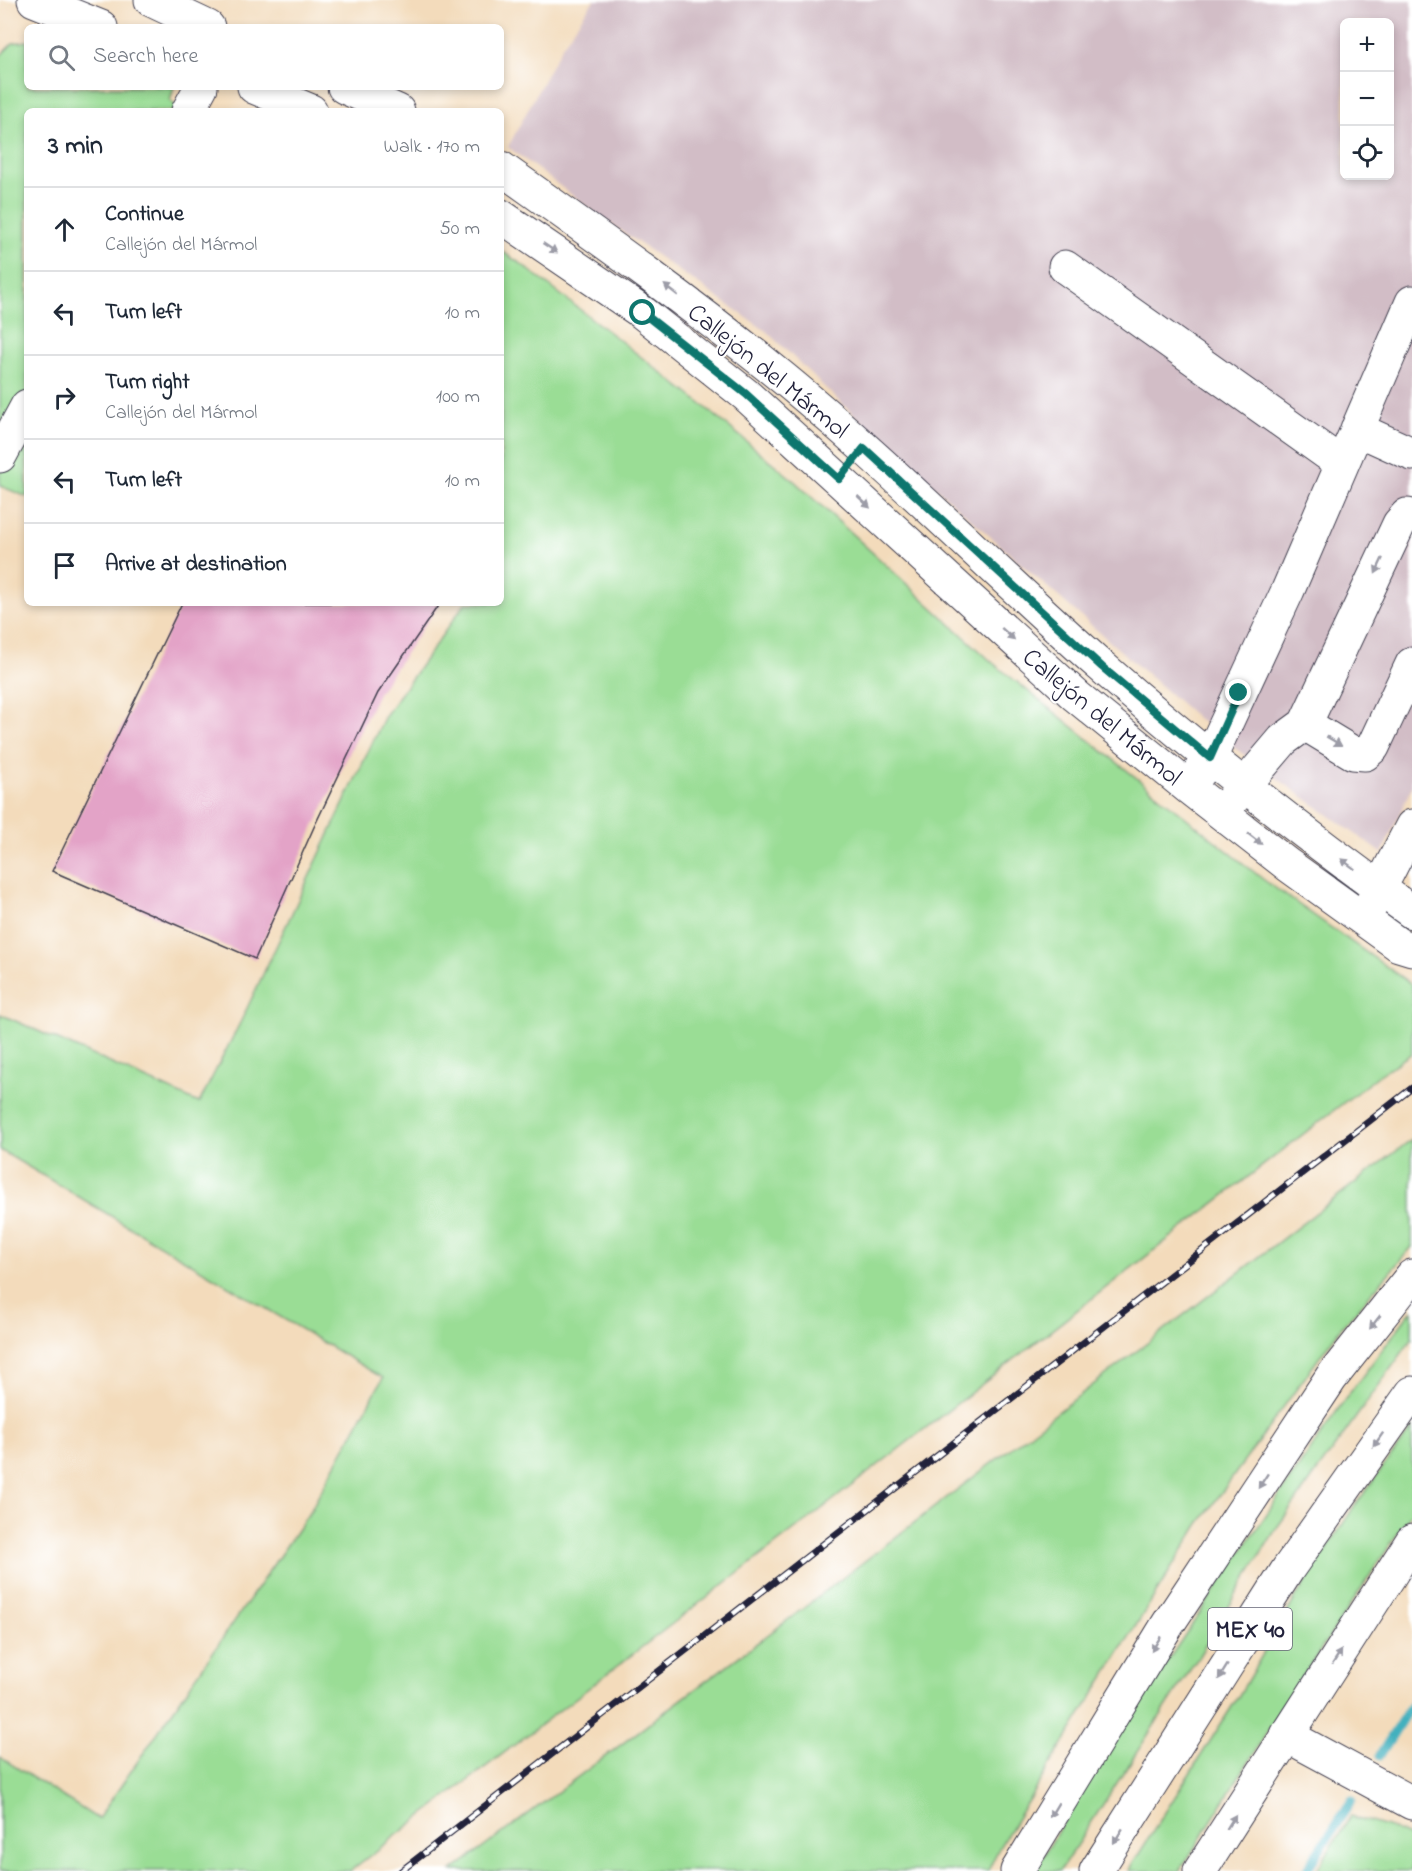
<!DOCTYPE html>
<meta charset="utf-8">
<style>
:root{--surface:#fff;--page:#f2f2f3;--text:#1f2937;--muted:#747a83;--line:#e0e1e3}
body{margin:0;font-family:"Indie Flower",sans-serif;background:var(--page);color:var(--text)}
.controls{position:absolute;right:18px;top:18px;display:grid;overflow:hidden;border-radius:9px;box-shadow:0 3px 9px #0003}
.controls button{width:54px;height:54px;display:grid;place-items:center;padding:0;border:0;border-bottom:2px solid var(--line);background:var(--surface);color:var(--text);font:30px sans-serif}
.stop{position:absolute;width:18px;height:18px;margin:-14px;border:4px solid #0f766e;border-radius:50%;background:#fff}
.stop.end{background:#0f766e;border-color:#fff;box-shadow:0 2px 6px #0008}
.list{margin:0;padding:0;list-style:none}
h2{display:flex;justify-content:space-between;align-items:center;height:78px;margin:0;padding:0 24px;font-size:26px}
h2 small{font-size:20px;font-weight:400;color:var(--muted)}
.list li{display:grid;grid-template-columns:39px 1fr auto;gap:18px;align-items:center;box-sizing:border-box;height:84px;padding:0 24px;border-top:2px solid var(--line)}
.list b{display:block;font-size:22px;white-space:nowrap}
.list p{margin:0;font-size:20px;white-space:nowrap;color:var(--muted)}
.list em{font-size:20px;font-style:normal;color:var(--muted)}
.icon{flex:none;width:33px;height:33px;fill:none;stroke:currentColor;stroke-width:2;stroke-linecap:round;stroke-linejoin:round}
.map{position:relative;flex:none;width:1412px;height:1871px;overflow:hidden}
.search{position:absolute;background:var(--surface);box-shadow:0 3px 9px #0003;left:24px;top:24px;width:480px;height:66px;display:flex;align-items:center;gap:15px;box-sizing:border-box;padding:0 21px;border-radius:9px;color:var(--muted);font-size:22px}
.panel{position:absolute;background:var(--surface);box-shadow:0 3px 9px #0003;left:24px;top:108px;width:480px;height:498px;border-radius:9px}
.map>svg:first-child{display:block}
.industrial{fill:#d2bdc6;fill-rule:evenodd}
.green{fill:#9add95;stroke:#5e8068;stroke-width:1.5}
.lines{fill:none;stroke-linecap:round;stroke-linejoin:round}
.stream{stroke:#42b0be;stroke-width:9}
.building{fill:#e3a3c7}
.minor-casing{stroke:#413e4e;stroke-width:35}
.major-casing{stroke:#413e4e;stroke-width:35}
.minor{stroke:#fff;stroke-width:33}
.major{stroke:#fff;stroke-width:33}
.rail-casing{stroke:#22223b;stroke-width:7}
.rail{stroke:#fff;stroke-width:4.5;stroke-dasharray:14;stroke-linecap:butt}
.oneway{fill:#9c9ca7}
.route{stroke:#0f766e;stroke-width:8}
.labels{text-anchor:middle;stroke-width:4.5;stroke-linejoin:round;paint-order:stroke}
.shield{fill:#fff;stroke:#646476;stroke-width:1.5}
.shield-label{font-size:24px;font-weight:bold;fill:#22223b}
.street-label{font-size:26px;fill:#22223b;stroke:#fff}
</style>
<div class="map">
<svg width="1412" height="1871" viewBox="0 0 1412 1871">
<rect width="100%" height="100%" fill="#fff"/>
<filter id="ink" filterUnits="userSpaceOnUse"><feTurbulence type="fractalNoise" baseFrequency=".0167" numOctaves="2"/><feDisplacementMap in="SourceGraphic" scale="12" xChannelSelector="R" yChannelSelector="G"/><feConvolveMatrix kernelMatrix="1 2 1 2 8 2 1 2 1" color-interpolation-filters="sRGB"/></filter>
<filter id="wash" filterUnits="userSpaceOnUse"><feTurbulence type="fractalNoise" baseFrequency=".008" numOctaves="4" result="noise"/><feDisplacementMap in="SourceGraphic" scale="24" xChannelSelector="R" yChannelSelector="G"/><feGaussianBlur stdDeviation="1.35" result="paint"/><feColorMatrix in="noise" values="0 0 0 0 0 0 0 0 0 0 0 0 0 0 0 0 0 1.4 0 .05"/><feComposite in="paint" operator="in"/></filter>
<g filter="url(#wash)">
<rect width="100%" height="100%" fill="#f3dbbb"/>
<!-- industrial -->
<path class="industrial" d="M 594,0 L 1412,0 L 1412,786 L 1382,853 L 1218,736 L 1021,564 L 841,403 L 766,331 L 597,214 L 508,147 L 562,46 ZM 1344,22 L 1390,22 L 1390,176 L 1344,176 Z"/>
<!-- green -->
<path class="green" d="M 27,41 L 27,87 L 174,87 L 170,101 L 183,111 L 27,111 L 27,497 L 0,486 L 0,56 L 13,43 Z
M 501,251 L 520,263 L 694,398 L 792,479 L 993,663 L 1264,880 L 1412,985 L 1412,1053 L 1378,1076 L 805,1522 L 350,1871 L 0,1871 L 0,1757 L 98,1819 L 309,1513 L 383,1378 L 0,1150 L 0,1014 L 199,1103 L 241,1021 L 385,716 L 465,603 L 501,603 Z
M 1412,1139 L 1412,1247 L 1340,1329 L 1198,1525 L 1000,1846 L 988,1871 L 452,1871 L 801,1610 Z
M 1412,1310 L 1412,1339 L 1276,1529 L 1199,1656 L 1060,1871 L 1035,1871 L 1089,1777 L 1247,1543 L 1343,1402 Z
M 1412,1428 L 1412,1512 L 1284,1705 L 1180,1871 L 1128,1871 L 1238,1697 L 1296,1597 L 1353,1508 Z
M 1351,1816 L 1393,1829 L 1412,1838 L 1412,1871 L 1316,1871 Z"/>
<g class="lines">
<!-- stream -->
<path class="stream" d="M 1380,1755 L 1412,1704
M 1306,1871 L 1352,1800"/>
</g>
<g id="blocks">
<!-- building -->
<path class="building" d="M 182,603 L 440,603 L 378,693 L 314,827 L 255,959 L 52,871 Z"/>
</g>
</g>
<g filter="url(#ink)">
<use href="#blocks" fill-opacity="0" stroke="#413e4e" stroke-width="1.5"/>
<g class="lines">
<!-- minor casing -->
<g class="minor-casing">
<path id="minor" d="M 34,0 L 101,27
M 151,0 L 208,27
M 254,87 L 311,111
M 344,87 L 398,111
M 188,111 L 201,87
M 501,168 C 592,233 684,298 772,369 C 887,462 990,568 1101,666 C 1200,753 1305,835 1412,912
M 501,216 L 643,313 L 746,395 L 1076,696 L 1189,788 L 1288,865 L 1399,945 L 1412,949
M 1065,267 L 1342,464
M 1357,429 L 1412,454
M 0,456 L 27,406
M 1305,724 L 1353,753 L 1365,754 L 1373,747 L 1412,664
M 1198,774 L 1210,758 L 1288,590 L 1412,302
M 1232,800 L 1283,740 L 1305,724 L 1399,524 L 1407,515 L 1412,516
M 1370,907 L 1412,826
M 1286,1735 L 1412,1803"/>
</g>
<!-- major casing -->
<g class="major-casing">
<path id="major" d="M 1017,1871 L 1168,1624 L 1331,1378 L 1412,1276
M 1096,1871 L 1288,1569 L 1412,1393
M 1200,1871 L 1412,1541"/>
</g>
<!-- minor -->
<use href="#minor" class="minor"/>
<!-- major -->
<use href="#major" class="major"/>
<!-- rail casing -->
<g class="rail-casing">
<path id="rail" d="M 401,1871 L 1412,1088"/>
</g>
<!-- rail -->
<use href="#rail" class="rail"/>
</g>
<!-- one-way arrows -->
<defs><path id="oneway-solid" d="M-6-.8H1V-3.2L6.5 0L1 3.2V.8H-6Z" transform="scale(1.5)"/></defs>
<g class="oneway">
<use href="#oneway-solid" transform="translate(550 248) rotate(34)"/>
<use href="#oneway-solid" transform="translate(671 290) rotate(-142)"/>
<use href="#oneway-solid" transform="translate(864 502) rotate(43)"/>
<use href="#oneway-solid" transform="translate(1379 566) rotate(115)"/>
<use href="#oneway-solid" transform="translate(1008 634) rotate(42)"/>
<use href="#oneway-solid" transform="translate(1334 741) rotate(31)"/>
<use href="#oneway-solid" transform="translate(1255 839) rotate(38)"/>
<use href="#oneway-solid" transform="translate(1348 864) rotate(-143)"/>
<use href="#oneway-solid" transform="translate(1375 1322) rotate(128)"/>
<use href="#oneway-solid" transform="translate(1378 1440) rotate(125)"/>
<use href="#oneway-solid" transform="translate(1263 1481) rotate(123)"/>
<use href="#oneway-solid" transform="translate(1156 1644) rotate(122)"/>
<use href="#oneway-solid" transform="translate(1337 1657) rotate(-57)"/>
<use href="#oneway-solid" transform="translate(1223 1672) rotate(122)"/>
<use href="#oneway-solid" transform="translate(1054 1810) rotate(121)"/>
<use href="#oneway-solid" transform="translate(1231 1822) rotate(-58)"/>
<use href="#oneway-solid" transform="translate(1118 1836) rotate(122)"/>
</g>
</g>
<g class="lines" filter="url(#ink)">
<!-- route -->
<path class="route" d="M 643,313 L 746,394 L 839,479 L 864,448 L 1102,667 L 1210,758 L 1239,693"/>
</g>
<g class="labels">
<!-- shield labels -->
<rect class="shield" x="1208" y="1608" width="84" height="42" rx="4.5"/>
<g class="shield-label">
<text x="1250" y="1637">MEX 40</text>
</g>
<!-- street labels -->
<g class="street-label">
<text transform="translate(769 370) rotate(39)" y="9">Callejón del Mármol</text>
<text transform="translate(1103 716) rotate(40)" y="9">Callejón del Mármol</text>
</g>
</g>
</svg>
<div class="controls">
<button>+</button>
<button>−</button>
<button><svg class="icon" aria-label="locate" viewBox="0 0 24 24"><circle cx="12" cy="12" r="6"/><path d="M12 2v4M12 18v4M2 12h4M18 12h4"/></svg></button>
</div>
<div class="stop" style="left:643px;top:313px"></div>
<div class="stop end" style="left:1239px;top:693px"></div>
<div class="search"><svg class="icon" aria-label="search" viewBox="0 0 24 24"><circle cx="10" cy="10" r="6"/><path d="M15 15l6 6"/></svg>Search here</div>
<section class="panel">
<h2>3 min<small>Walk · 170 m</small></h2>
<ul class="list">
<li><svg class="icon" aria-label="ahead" viewBox="0 0 24 24"><path d="M12 20V5M6 11l6-6 6 6"/></svg><div><b>Continue</b><p>Callejón del Mármol</p></div><em>50 m</em></li>
<li><svg class="icon" aria-label="left" viewBox="0 0 24 24"><path d="M17 20v-9H6M10 6l-5 5 5 5"/></svg><div><b>Turn left</b></div><em>10 m</em></li>
<li><svg class="icon" aria-label="right" viewBox="0 0 24 24"><path d="M7 20v-9h11M14 6l5 5-5 5"/></svg><div><b>Turn right</b><p>Callejón del Mármol</p></div><em>100 m</em></li>
<li><svg class="icon" aria-label="left" viewBox="0 0 24 24"><path d="M17 20v-9H6M10 6l-5 5 5 5"/></svg><div><b>Turn left</b></div><em>10 m</em></li>
<li><svg class="icon" aria-label="arrive" viewBox="0 0 24 24"><path d="M6 21V4h12l-3 4 3 4H6"/></svg><div><b>Arrive at destination</b></div></li>
</ul>
</section>
</div>
